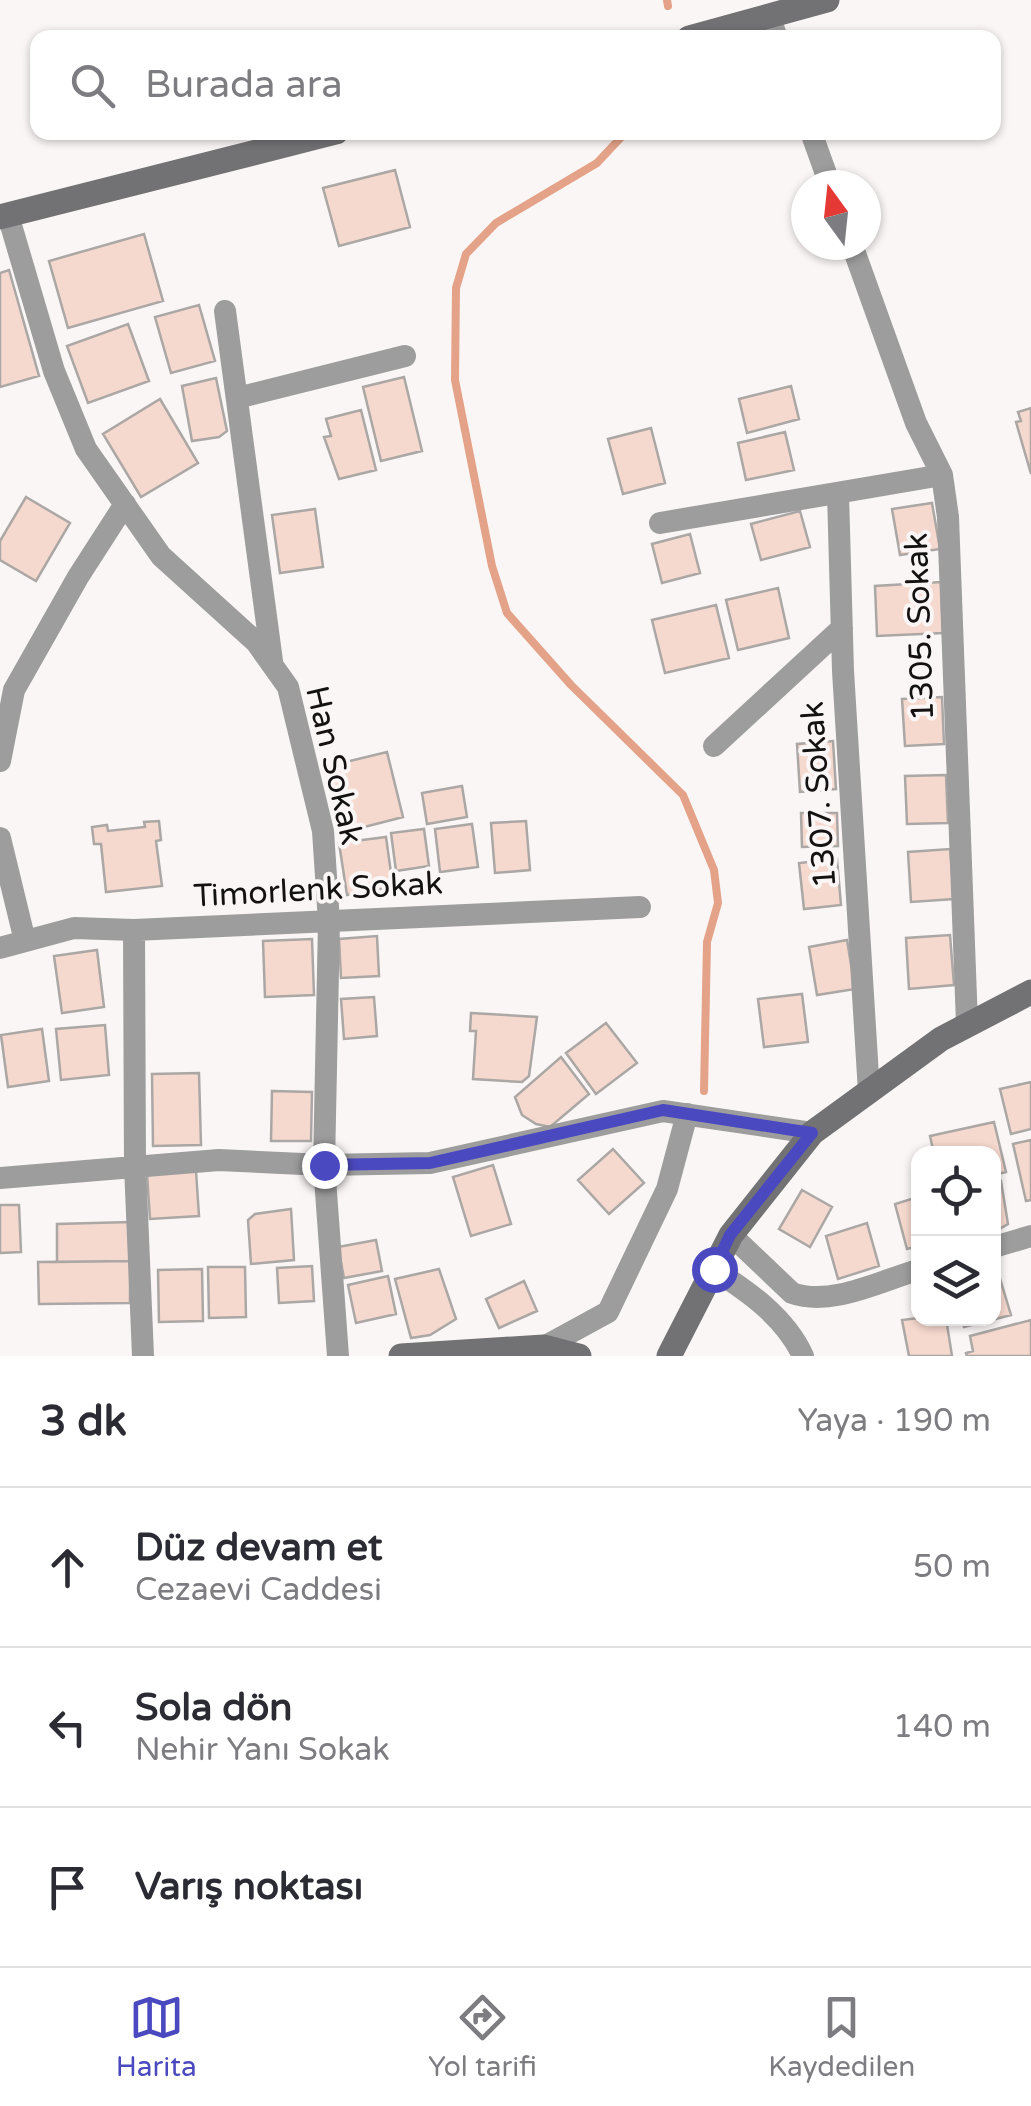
<!DOCTYPE html>
<html lang="tr">
<meta charset="utf-8">
<style>
:root{--surface:#fff;--page:#f2f2f3;--text:#2b2b33;--muted:#7c7c81;--line:#e1e1e2;--accent:#4b49bf}
body{margin:0;font-family:"Varela Round",sans-serif;background:var(--page);color:var(--text)}
.controls{position:absolute;right:30px;bottom:30px;display:grid;overflow:hidden;border-radius:20px;box-shadow:0 2px 8px #0004}
.controls button{width:90px;height:90px;display:grid;place-items:center;padding:0;border:0;border-bottom:2px solid var(--line);background:var(--surface);color:var(--text);font:50px sans-serif}
.compass{position:absolute;left:791px;top:170px;width:90px;height:90px;border-radius:50%;background:var(--surface);box-shadow:0 2px 8px #0004;rotate:345deg}
.stop{position:absolute;width:30px;height:30px;margin:-22px;border:8px solid #4b49bf;border-radius:50%;background:#fff}
.stop.end{background:#4b49bf;border-color:#fff;box-shadow:0 2px 10px #0008}
.list{margin:0;padding:0;list-style:none}
h2{display:flex;justify-content:space-between;align-items:center;height:130px;margin:0;padding:0 40px;font-size:42px}
h2 small{font-size:32px;font-weight:400;color:var(--muted)}
.list li{display:grid;grid-template-columns:65px 1fr auto;gap:30px;align-items:center;box-sizing:border-box;height:160px;padding:0 40px;border-top:2px solid var(--line)}
.list b{display:block;font-size:38px;white-space:nowrap}
.list p{margin:0;font-size:32px;white-space:nowrap;color:var(--muted)}
.list em{font-size:32px;font-style:normal;color:var(--muted)}
.icon{flex:none;width:55px;height:55px;fill:none;stroke:currentColor;stroke-width:2;stroke-linecap:round;stroke-linejoin:round}
.map{position:relative;flex:none;width:1031px;height:1356px;overflow:hidden}
.search{position:absolute;background:var(--surface);box-shadow:0 2px 8px #0004;left:30px;right:30px;top:30px;height:110px;display:flex;align-items:center;gap:25px;box-sizing:border-box;padding:0 35px;border-radius:20px;color:var(--muted);font-size:38px}
.sheet{height:610px;background:var(--surface)}
nav{display:flex;justify-content:space-around;align-items:center;box-sizing:border-box;height:140px;border-top:2px solid var(--line);background:var(--surface);font-size:28px;color:var(--muted)}
nav a{display:grid;justify-items:center;gap:5px}
nav .on{color:var(--accent)}
.map>svg:first-child{display:block}
.lines{fill:none;stroke-linecap:round;stroke-linejoin:round}
.stream{stroke:#e4a288;stroke-width:8}
.building{fill:#f6d9ce;stroke:#aba7a5;stroke-width:2.5}
.street{stroke:#9d9d9e;stroke-width:22}
.secondary{stroke:#727274;stroke-width:25}
.route{stroke:#4b49bf;stroke-width:12}
.labels{text-anchor:middle;stroke-width:8;stroke-linejoin:round;paint-order:stroke}
.street-label{font-size:32px;fill:#131111;stroke:#faf6f5}
</style>
<div class="map">
<svg width="1031" height="1356" viewBox="0 0 1031 1356">
<rect width="100%" height="100%" fill="#faf6f5"/>
<g class="lines">
<!-- stream -->
<path class="stream" d="M 667,0 L 668,6
M 626,132 L 597,163 L 496,223 L 466,254 L 456,288 L 455,380 L 492,566 L 507,613 L 571,685 L 683,795 L 714,870 L 718,903 L 707,942 L 704,1091"/>
</g>
<!-- building -->
<path class="building" d="M 395,170 L 410,227 L 339,246 L 323,188 Z
M 144,234 L 163,301 L 68,328 L 49,261 Z
M 9,270 L 39,376 L 0,387 L 0,273 Z
M 199,305 L 215,361 L 171,373 L 155,317 Z
M 128,324 L 149,381 L 88,403 L 67,346 Z
M 404,377 L 422,451 L 381,461 L 363,387 Z
M 216,378 L 227,431 L 219,437 L 192,441 L 182,386 Z
M 791,386 L 799,419 L 747,433 L 739,399 Z
M 160,399 L 198,463 L 141,497 L 103,434 Z
M 1031,408 L 1031,474 L 1016,422 L 1021,421 L 1018,412 Z
M 361,410 L 376,470 L 339,479 L 324,437 L 331,436 L 326,419 Z
M 651,428 L 665,483 L 623,494 L 608,439 Z
M 785,432 L 794,470 L 746,480 L 738,443 Z
M 26,497 L 70,523 L 36,581 L 0,560 L 0,541 Z
M 932,503 L 940,549 L 900,555 L 892,509 Z
M 315,509 L 323,567 L 280,573 L 272,515 Z
M 800,511 L 810,547 L 761,560 L 751,524 Z
M 690,534 L 700,573 L 662,583 L 652,544 Z
M 941,582 L 943,633 L 877,636 L 875,586 Z
M 778,588 L 789,638 L 738,650 L 726,600 Z
M 716,605 L 729,658 L 665,673 L 652,620 Z
M 942,697 L 944,744 L 905,746 L 902,699 Z
M 833,741 L 836,789 L 800,792 L 797,744 Z
M 387,752 L 403,817 L 341,833 L 325,767 Z
M 946,775 L 948,823 L 907,824 L 905,776 Z
M 462,786 L 467,817 L 427,824 L 422,793 Z
M 801,813 L 837,813 L 838,846 L 802,847 Z
M 159,821 L 161,840 L 156,841 L 162,886 L 106,892 L 101,844 L 94,844 L 92,827 L 107,825 L 108,831 L 145,827 L 144,822 Z
M 526,821 L 530,870 L 495,873 L 491,823 Z
M 472,824 L 478,867 L 440,872 L 435,829 Z
M 424,829 L 429,866 L 396,871 L 391,833 Z
M 386,837 L 393,887 L 347,895 L 339,843 Z
M 950,849 L 954,899 L 911,902 L 908,852 Z
M 837,859 L 841,905 L 804,909 L 799,863 Z
M 950,935 L 954,985 L 909,989 L 906,938 Z
M 377,936 L 379,976 L 341,978 L 339,939 Z
M 312,939 L 314,995 L 265,997 L 263,941 Z
M 847,940 L 855,989 L 817,995 L 809,947 Z
M 97,950 L 104,1007 L 62,1013 L 54,956 Z
M 802,994 L 808,1042 L 764,1047 L 758,999 Z
M 374,997 L 377,1036 L 344,1039 L 341,999 Z
M 471,1013 L 537,1017 L 529,1076 L 522,1082 L 473,1079 L 476,1031 L 470,1031 Z
M 606,1023 L 637,1063 L 596,1094 L 566,1053 Z
M 105,1025 L 109,1075 L 61,1080 L 56,1029 Z
M 42,1029 L 49,1081 L 8,1087 L 1,1035 Z
M 561,1057 L 589,1094 L 550,1127 L 536,1124 L 522,1115 L 515,1097 Z
M 199,1073 L 201,1145 L 153,1146 L 152,1074 Z
M 1031,1082 L 1031,1129 L 1011,1134 L 1000,1089 Z
M 272,1091 L 312,1092 L 311,1141 L 271,1141 Z
M 994,1122 L 1006,1172 L 994,1175 L 994,1154 L 934,1154 L 930,1136 Z
M 1031,1140 L 1031,1200 L 1026,1201 L 1013,1144 Z
M 613,1149 L 644,1183 L 609,1214 L 578,1180 Z
M 493,1165 L 511,1224 L 471,1236 L 453,1177 Z
M 196,1171 L 199,1216 L 150,1219 L 147,1174 Z
M 1001,1181 L 1008,1224 L 994,1232 L 994,1183 Z
M 802,1190 L 832,1207 L 810,1247 L 779,1229 Z
M 918,1197 L 918,1246 L 907,1249 L 895,1204 Z
M 0,1205 L 19,1205 L 21,1252 L 0,1253 Z
M 291,1209 L 294,1260 L 251,1264 L 248,1220 L 255,1214 Z
M 130,1222 L 130,1261 L 57,1262 L 57,1224 Z
M 867,1223 L 879,1266 L 838,1279 L 826,1236 Z
M 376,1240 L 382,1271 L 344,1278 L 338,1247 Z
M 130,1261 L 130,1303 L 39,1304 L 38,1262 Z
M 312,1266 L 314,1301 L 279,1303 L 277,1268 Z
M 208,1267 L 245,1267 L 246,1317 L 209,1318 Z
M 202,1269 L 203,1321 L 159,1322 L 158,1270 Z
M 439,1269 L 456,1319 L 430,1335 L 411,1338 L 395,1279 Z
M 998,1272 L 1011,1315 L 964,1327 L 962,1318 L 994,1318 L 994,1273 Z
M 388,1276 L 396,1314 L 356,1323 L 348,1285 Z
M 524,1281 L 537,1311 L 499,1328 L 486,1299 Z
M 918,1318 L 946,1318 L 952,1356 L 909,1356 L 902,1320 Z
M 1031,1320 L 1031,1356 L 967,1356 L 966,1353 L 973,1351 L 970,1336 Z"/>
<g class="lines">
<!-- street -->
<path class="street" d="M 769,15 L 777,38
M 811,132 L 830,185
M 8,215 L 54,371 L 86,449 L 161,556 L 256,642 L 288,687 L 323,831 L 329,922 L 324,1165 L 338,1356
M 852,245 L 916,423 L 942,475 L 948,517 L 967,1024
M 225,311 L 272,661
M 237,398 L 405,356
M 838,494 L 843,671 L 869,1092
M 660,523 L 942,475
M 714,746 L 842,628
M 0,761 L 14,690 L 78,577 L 125,504
M 0,838 L 25,941
M 134,930 L 135,1166 L 143,1356
M 0,948 L 74,928 L 134,930 L 640,907
M 0,1178 L 219,1160 L 324,1165 L 430,1163 L 663,1111 L 812,1133
M 731,1235 L 792,1293 C 831,1307 880,1281 918,1270
M 994,1247 L 1031,1236
M 713,1269 C 749,1292 785,1317 803,1356
M 544,1347 L 608,1312 L 667,1189 L 687,1114"/>
<!-- secondary -->
<path class="secondary" d="M 689,38 L 827,0
M 0,217 L 336,132
M 401,1356 L 544,1347 L 579,1356
M 669,1356 L 731,1235 L 812,1133 L 941,1039 L 1031,992"/>
</g>
<g class="lines">
<!-- route -->
<path class="route" d="M 324,1165 L 430,1163 L 663,1110 L 812,1133 L 730,1235 L 714,1269"/>
</g>
<g class="labels">
<!-- street labels -->
<g class="street-label">
<text transform="translate(919 627) rotate(-92)" y="11">1305. Sokak</text>
<text transform="translate(335 765) rotate(77)" y="11">Han Sokak</text>
<text transform="translate(818 795) rotate(-94)" y="11">1307. Sokak</text>
<text transform="translate(318 889) rotate(-3)" y="11">Timorlenk Sokak</text>
</g>
</g>
</svg>
<div class="controls">
<button><svg class="icon" aria-label="locate" viewBox="0 0 24 24"><circle cx="12" cy="12" r="6"/><path d="M12 2v4M12 18v4M2 12h4M18 12h4"/></svg></button>
<button><svg class="icon" aria-label="layers" viewBox="0 0 24 24"><path d="M12 4l9 5-9 5-9-5zM3 14l9 5 9-5"/></svg></button>
</div>
<svg class="compass" viewBox="-18 -18 36 36"><path d="M0-13l5 13h-10z" fill="#e53935"/><path d="M0 13l5-13h-10z" fill="#7c7c81"/></svg>
<div class="stop" style="left:714px;top:1269px"></div>
<div class="stop end" style="left:324px;top:1165px"></div>
<div class="search"><svg class="icon" aria-label="search" viewBox="0 0 24 24"><circle cx="10" cy="10" r="6"/><path d="M15 15l6 6"/></svg>Burada ara</div>
</div>
<section class="sheet">
<h2>3 dk<small>Yaya · 190 m</small></h2>
<ul class="list">
<li><svg class="icon" aria-label="ahead" viewBox="0 0 24 24"><path d="M12 20V5M6 11l6-6 6 6"/></svg><div><b>Düz devam et</b><p>Cezaevi Caddesi</p></div><em>50 m</em></li>
<li><svg class="icon" aria-label="left" viewBox="0 0 24 24"><path d="M17 20v-9H6M10 6l-5 5 5 5"/></svg><div><b>Sola dön</b><p>Nehir Yanı Sokak</p></div><em>140 m</em></li>
<li><svg class="icon" aria-label="arrive" viewBox="0 0 24 24"><path d="M6 21V4h12l-3 4 3 4H6"/></svg><div><b>Varış noktası</b></div></li>
</ul>
</section>
<nav>
<a class="on"><svg class="icon" aria-label="map" viewBox="0 0 24 24"><path d="M3 6l6-2 6 2 6-2v14l-6 2-6-2-6 2zM9 4v14M15 6v14"/></svg>Harita</a>
<a><svg class="icon" aria-label="directions" viewBox="0 0 24 24"><path d="M12 3l9 9-9 9-9-9zM9 14v-3h6M13 9l2 2-2 2"/></svg>Yol tarifi</a>
<a><svg class="icon" aria-label="saved" viewBox="0 0 24 24"><path d="M7 4h10v16l-5-4-5 4z"/></svg>Kaydedilen</a>
</nav>
